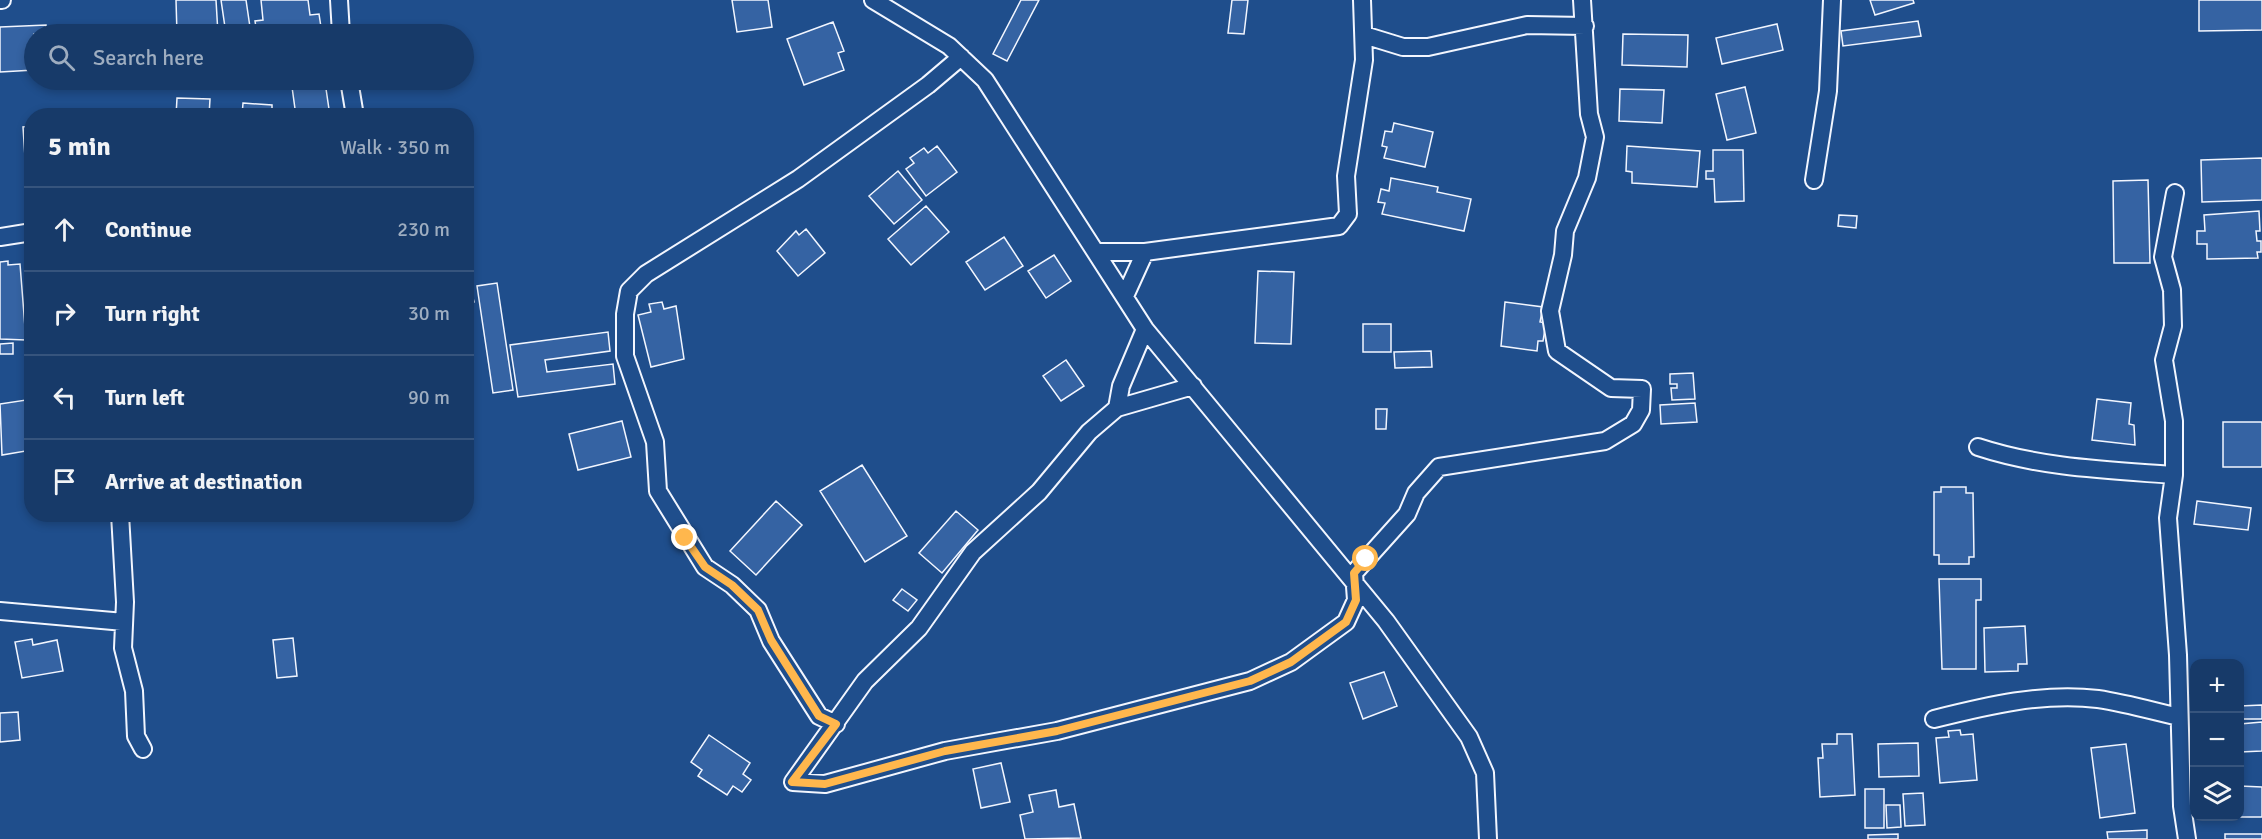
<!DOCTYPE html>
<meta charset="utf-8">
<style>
:root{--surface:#173a69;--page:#244571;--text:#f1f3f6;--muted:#9eadc0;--line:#36547d}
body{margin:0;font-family:Signika,sans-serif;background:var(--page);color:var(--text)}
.controls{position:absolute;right:18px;bottom:18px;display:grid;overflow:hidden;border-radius:12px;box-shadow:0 3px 9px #0003}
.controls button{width:54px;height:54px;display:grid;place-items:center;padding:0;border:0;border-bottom:2px solid var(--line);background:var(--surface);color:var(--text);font:30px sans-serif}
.stop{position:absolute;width:18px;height:18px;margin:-14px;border:4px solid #ffb74d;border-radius:50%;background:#fff}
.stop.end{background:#ffb74d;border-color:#fff;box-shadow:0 2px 6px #0008}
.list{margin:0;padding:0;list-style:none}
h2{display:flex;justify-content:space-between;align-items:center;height:78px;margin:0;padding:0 24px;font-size:26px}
h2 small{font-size:20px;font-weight:400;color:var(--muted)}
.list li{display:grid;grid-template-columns:39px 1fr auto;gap:18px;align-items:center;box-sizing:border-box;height:84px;padding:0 24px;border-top:2px solid var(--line)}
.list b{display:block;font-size:22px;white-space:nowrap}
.list em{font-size:20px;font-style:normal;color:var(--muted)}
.icon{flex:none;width:33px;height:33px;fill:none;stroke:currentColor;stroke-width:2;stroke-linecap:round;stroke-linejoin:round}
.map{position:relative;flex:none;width:2262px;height:839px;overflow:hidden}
.search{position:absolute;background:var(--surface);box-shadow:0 3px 9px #0003;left:24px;top:24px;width:450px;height:66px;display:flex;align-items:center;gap:15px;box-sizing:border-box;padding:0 21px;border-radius:33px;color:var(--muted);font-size:22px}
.panel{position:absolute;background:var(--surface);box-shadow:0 3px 9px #0003;left:24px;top:108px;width:450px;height:414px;border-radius:24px}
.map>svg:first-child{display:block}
.building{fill:#3563a3;stroke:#f2f6ff;stroke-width:1.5}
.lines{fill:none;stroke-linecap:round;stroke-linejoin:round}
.street-casing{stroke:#f2f6ff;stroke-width:20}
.street{stroke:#1f4e8c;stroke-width:16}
.route{stroke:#ffb74d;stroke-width:8}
</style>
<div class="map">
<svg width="2262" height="839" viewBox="0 0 2262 839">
<rect width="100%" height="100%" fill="#1f4e8c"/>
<!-- building -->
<path class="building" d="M 176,0 L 216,0 L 218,34 L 177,34 Z
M 221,0 L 246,0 L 251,34 L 226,34 Z
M 261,0 L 308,0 L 310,15 L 319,14 L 321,27 L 313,28 L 314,34 L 257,34 L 255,21 L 263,20 Z
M 732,0 L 768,0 L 772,27 L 737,32 Z
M 1021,0 L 1039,0 L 1007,61 L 993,54 Z
M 1232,0 L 1248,0 L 1244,34 L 1228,33 Z
M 1870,0 L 1913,0 L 1914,3 L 1875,15 Z
M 2199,0 L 2262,0 L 2262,30 L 2199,31 Z
M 1918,21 L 1921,36 L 1843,46 L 1841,31 Z
M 833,22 L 844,51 L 838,53 L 844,70 L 804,85 L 787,39 Z
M 1777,24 L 1783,50 L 1722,64 L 1716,38 Z
M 46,25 L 46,34 L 34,34 L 34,70 L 0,72 L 0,27 Z
M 1623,34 L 1688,35 L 1687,67 L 1622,65 Z
M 325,82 L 330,116 L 296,116 L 292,87 Z
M 1745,87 L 1756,133 L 1727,140 L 1716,94 Z
M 1620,89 L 1664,90 L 1662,123 L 1619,121 Z
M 177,98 L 210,99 L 209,116 L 176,116 Z
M 243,103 L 272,105 L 272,116 L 242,116 Z
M 1394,123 L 1433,132 L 1425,167 L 1384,158 L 1387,147 L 1382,146 L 1385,131 L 1392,132 Z
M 32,126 L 32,172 L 26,172 L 23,127 Z
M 937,146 L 957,172 L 926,196 L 906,169 L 914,163 L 910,158 L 924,148 L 928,153 Z
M 1627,146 L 1700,151 L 1697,187 L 1632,183 L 1632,172 L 1626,171 Z
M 1713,150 L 1743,150 L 1744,201 L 1715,202 L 1714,179 L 1706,179 L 1706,171 L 1713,171 Z
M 2262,158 L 2262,200 L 2202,202 L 2201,160 Z
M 898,171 L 922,200 L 894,224 L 869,196 Z
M 1391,178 L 1438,187 L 1437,192 L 1471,199 L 1464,231 L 1382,214 L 1385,203 L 1378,202 L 1381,189 L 1389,191 Z
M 2148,180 L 2150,263 L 2114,263 L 2113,181 Z
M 926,206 L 949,232 L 911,265 L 888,239 Z
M 2259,211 L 2260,231 L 2256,231 L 2257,241 L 2261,241 L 2261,252 L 2257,252 L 2258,258 L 2207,259 L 2207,244 L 2197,244 L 2197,231 L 2205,231 L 2204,215 Z
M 1839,215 L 1857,216 L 1856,228 L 1838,226 Z
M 806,229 L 825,253 L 798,276 L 777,251 L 796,231 L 799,235 Z
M 1004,237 L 1023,266 L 985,290 L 966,262 Z
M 1054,255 L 1071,281 L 1046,298 L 1028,271 Z
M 8,261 L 8,265 L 20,264 L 26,340 L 0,339 L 0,262 Z
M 1258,271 L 1294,272 L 1291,344 L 1255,343 Z
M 497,283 L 513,390 L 493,393 L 477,286 Z
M 470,286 L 474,302 L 466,304 L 466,287 Z
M 662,302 L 664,309 L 676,306 L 684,359 L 651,367 L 638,315 L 651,312 L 649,304 Z
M 1505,302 L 1543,307 L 1540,322 L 1546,323 L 1543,341 L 1538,341 L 1537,351 L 1501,346 Z
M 1363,324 L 1391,324 L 1391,352 L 1363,352 Z
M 608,332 L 610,351 L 545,360 L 547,372 L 613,364 L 615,384 L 518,397 L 510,345 Z
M 13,343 L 13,354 L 0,354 L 0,344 Z
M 1431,351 L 1432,367 L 1395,368 L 1394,352 Z
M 1066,360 L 1084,386 L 1061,401 L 1043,376 Z
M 1693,373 L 1695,399 L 1672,400 L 1671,388 L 1677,388 L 1677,384 L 1670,384 L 1670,374 Z
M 2097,399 L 2131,403 L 2129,424 L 2134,425 L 2135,445 L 2092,440 Z
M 26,400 L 32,450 L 2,455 L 0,404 Z
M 1695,403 L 1697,422 L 1661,424 L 1660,405 Z
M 1376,409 L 1387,409 L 1386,429 L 1376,429 Z
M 622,421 L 631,457 L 578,470 L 569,434 Z
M 2223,422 L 2262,422 L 2262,467 L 2223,467 Z
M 862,465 L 907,536 L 865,562 L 820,491 Z
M 1941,487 L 1966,487 L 1966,493 L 1973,493 L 1974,557 L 1969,557 L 1969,564 L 1939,564 L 1939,555 L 1934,555 L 1934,492 L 1941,492 Z
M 776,501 L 802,525 L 756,575 L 730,551 Z
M 2197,501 L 2251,508 L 2248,530 L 2194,524 Z
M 956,511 L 978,530 L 942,573 L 919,553 Z
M 1939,579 L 1981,579 L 1981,600 L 1976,600 L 1976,669 L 1942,669 Z
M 902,589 L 917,600 L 908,611 L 893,600 Z
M 2025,626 L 2027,664 L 2018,664 L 2018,671 L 1985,672 L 1984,628 Z
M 293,638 L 297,676 L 277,678 L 273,640 Z
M 32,639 L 33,645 L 57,640 L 63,671 L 22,678 L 15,642 Z
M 1384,672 L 1397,706 L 1363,719 L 1350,683 Z
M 2262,705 L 2262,719 L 2240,719 L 2240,706 Z
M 18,712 L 20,740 L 0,742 L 0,713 Z
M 2262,722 L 2262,751 L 2240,752 L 2240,724 Z
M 1960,730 L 1961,735 L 1973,734 L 1977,780 L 1940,783 L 1936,738 L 1949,737 L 1948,731 Z
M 1837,734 L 1852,734 L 1855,795 L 1820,797 L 1818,758 L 1823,758 L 1822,744 L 1837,744 Z
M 709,735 L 750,763 L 743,774 L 751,780 L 742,792 L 733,786 L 727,795 L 698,776 L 702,770 L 691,762 Z
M 1918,743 L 1919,776 L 1879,777 L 1878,744 Z
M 2126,744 L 2135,813 L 2100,818 L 2091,748 Z
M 1001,763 L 1010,802 L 981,808 L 973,769 Z
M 2240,786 L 2262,787 L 2262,817 L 2218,817 L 2240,816 Z
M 1865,789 L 1884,789 L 1884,828 L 1865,828 Z
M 1056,790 L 1059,807 L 1074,804 L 1081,838 L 1025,839 L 1020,815 L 1033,812 L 1029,795 Z
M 1923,793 L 1925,825 L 1905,826 L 1903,794 Z
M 1886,805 L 1900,805 L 1901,827 L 1887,828 Z
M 2147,830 L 2147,839 L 2108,839 L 2107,832 Z
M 1898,834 L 1898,839 L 1868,839 L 1868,835 Z
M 2225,834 L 2262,834 L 2262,839 L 2225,839 Z"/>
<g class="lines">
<!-- street casing -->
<g class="street-casing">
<path id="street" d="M 0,0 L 2,0
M 339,0 L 341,34
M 873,0 L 949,46 L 985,80 L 1145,329 L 1386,621 L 1469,737 L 1485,773 L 1488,839
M 1364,35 L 1403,47 L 1428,47 L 1527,25 L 1585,26
M 349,80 L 355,116
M 1814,180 L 1828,91 L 1832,0
M 2175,193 L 2163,257 L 2172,290 L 2173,326 L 2164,360 L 2174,421 L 2174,475 L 2168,518 L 2178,655 L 2182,806 L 2187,839
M 0,237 L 32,232
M 1096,252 L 1145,252
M 1125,296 L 1145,252 L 1339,226 L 1348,214 L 1346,176 L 1364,60 L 1362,0
M 1193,386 L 1117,408 L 1089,432 L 1039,492 L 973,552 L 919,628 L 865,681 L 793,782 L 825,784 L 945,751 L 1057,731 L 1250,681 L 1291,662 L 1346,622 L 1356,600 L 1354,573 L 1407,514 L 1416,493 L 1439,467 L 1605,441 L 1633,424 L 1641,410 L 1642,389 L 1611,388 L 1557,351 L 1550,311 L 1563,255 L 1565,231 L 1587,178 L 1595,137 L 1589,114 L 1582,0
M 1117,408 L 1121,386 L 1145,329
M 1978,447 C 2042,468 2107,470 2174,475
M 120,514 L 125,602 L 123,648 L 134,691 L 136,736 L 143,749
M 0,611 L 124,622
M 1934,719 C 1986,706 2043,692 2098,699 C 2125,703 2153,711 2179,717
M 836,724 L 819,716 L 771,641 L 758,610 L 732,585 L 705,567 L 658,491 L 655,442 L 625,356 L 625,314 L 629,291 L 646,274 L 798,179 L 928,85 L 961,57"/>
</g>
<!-- street -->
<use href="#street" class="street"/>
</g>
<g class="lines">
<!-- route -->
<path class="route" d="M 685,538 L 705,567 L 732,585 L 758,610 L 771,640 L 819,716 L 836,724 L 792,782 L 825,784 L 945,751 L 1057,731 L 1250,681 L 1291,662 L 1346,622 L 1356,600 L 1354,573 L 1366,559"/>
</g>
</svg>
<div class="controls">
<button>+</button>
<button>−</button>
<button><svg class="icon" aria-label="layers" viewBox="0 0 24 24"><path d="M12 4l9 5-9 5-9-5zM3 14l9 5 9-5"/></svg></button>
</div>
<div class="stop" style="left:1366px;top:559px"></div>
<div class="stop end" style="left:685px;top:538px"></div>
<div class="search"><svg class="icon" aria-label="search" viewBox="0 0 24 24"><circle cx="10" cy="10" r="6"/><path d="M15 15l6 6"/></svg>Search here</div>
<section class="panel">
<h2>5 min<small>Walk · 350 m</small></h2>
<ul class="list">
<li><svg class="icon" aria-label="ahead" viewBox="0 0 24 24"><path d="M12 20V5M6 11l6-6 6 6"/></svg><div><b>Continue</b></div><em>230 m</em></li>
<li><svg class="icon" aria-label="right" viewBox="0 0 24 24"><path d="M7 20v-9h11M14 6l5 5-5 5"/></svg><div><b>Turn right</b></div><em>30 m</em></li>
<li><svg class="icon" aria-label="left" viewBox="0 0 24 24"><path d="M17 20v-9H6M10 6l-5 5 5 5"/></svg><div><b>Turn left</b></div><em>90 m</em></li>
<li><svg class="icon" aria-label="arrive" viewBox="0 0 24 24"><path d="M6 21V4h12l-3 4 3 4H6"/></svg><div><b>Arrive at destination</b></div></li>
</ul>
</section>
</div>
